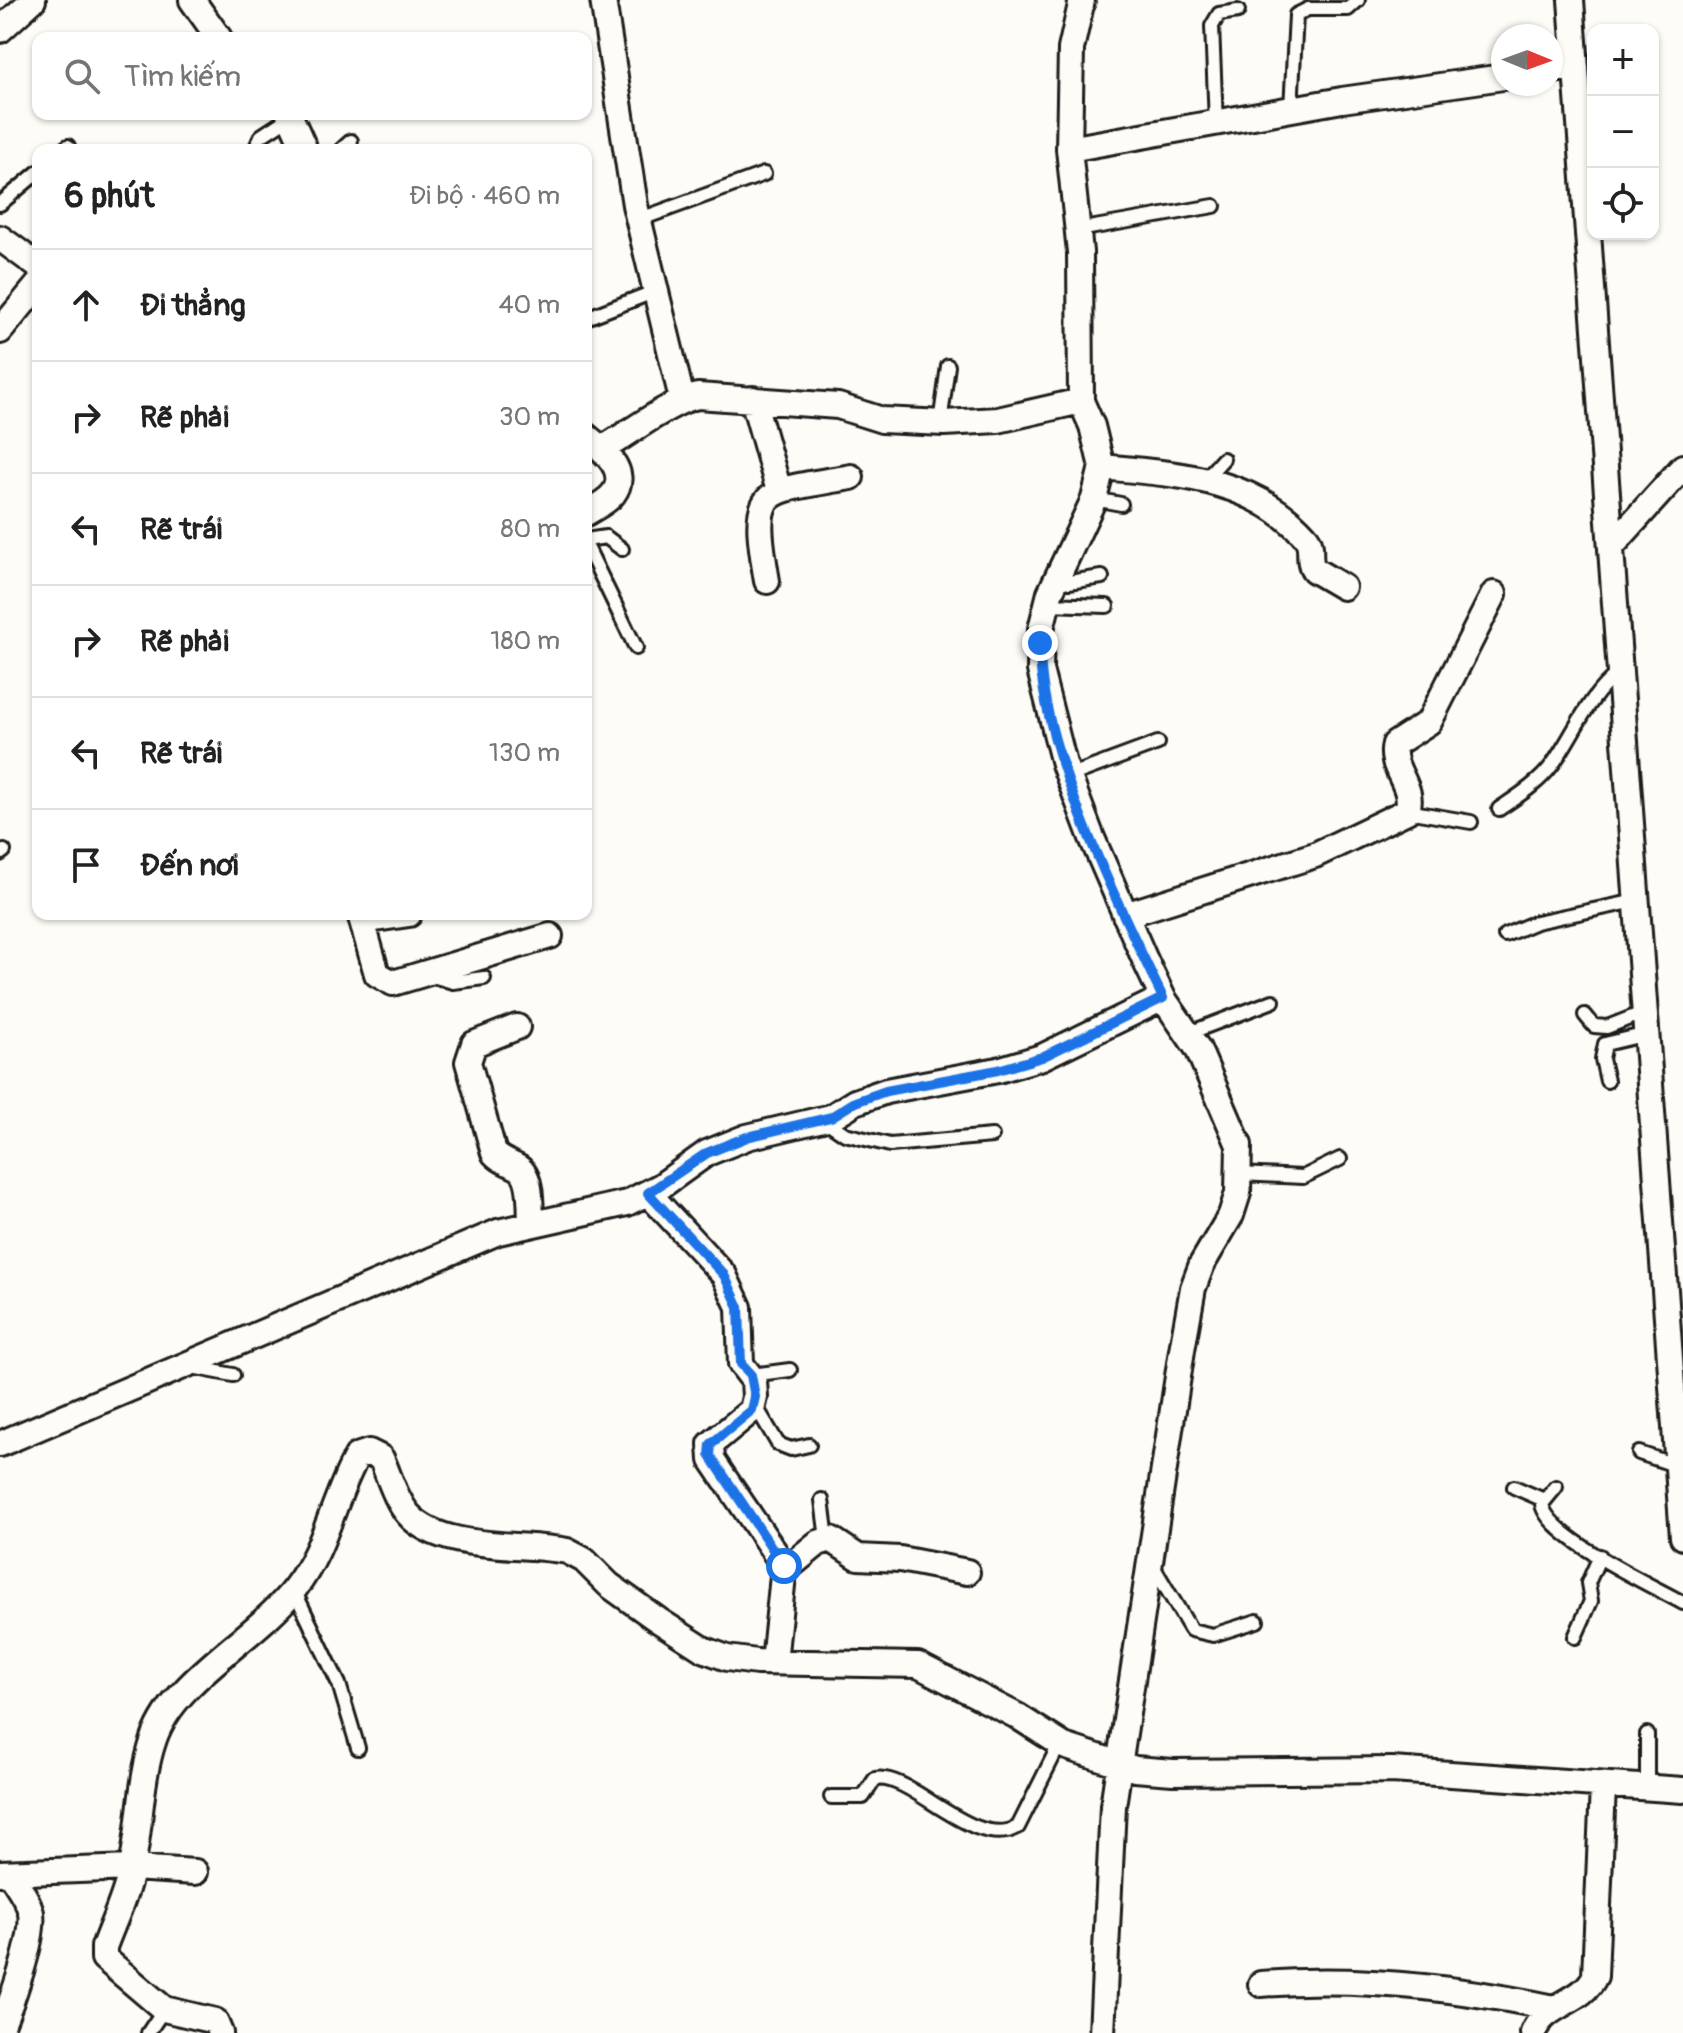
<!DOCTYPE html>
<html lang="vi">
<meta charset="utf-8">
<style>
:root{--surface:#fff;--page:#f6f6f6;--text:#222;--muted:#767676;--line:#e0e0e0}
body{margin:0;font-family:Pangolin,sans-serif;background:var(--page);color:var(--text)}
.controls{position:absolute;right:24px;top:24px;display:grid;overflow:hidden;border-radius:16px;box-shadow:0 2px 6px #0004}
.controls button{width:72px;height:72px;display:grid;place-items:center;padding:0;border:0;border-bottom:2px solid var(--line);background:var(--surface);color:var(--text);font:40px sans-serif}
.compass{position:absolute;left:1491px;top:24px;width:72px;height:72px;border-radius:50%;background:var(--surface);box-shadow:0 2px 6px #0004;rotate:91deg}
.stop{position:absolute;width:24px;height:24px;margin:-18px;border:6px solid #1a73e8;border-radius:50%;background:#fff}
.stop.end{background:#1a73e8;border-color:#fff;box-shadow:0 2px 8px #0008}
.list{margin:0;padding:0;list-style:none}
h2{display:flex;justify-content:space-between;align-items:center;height:104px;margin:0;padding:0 32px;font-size:34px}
h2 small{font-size:26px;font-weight:400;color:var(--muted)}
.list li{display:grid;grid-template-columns:52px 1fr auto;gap:24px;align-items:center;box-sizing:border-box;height:112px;padding:0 32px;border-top:2px solid var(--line)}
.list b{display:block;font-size:30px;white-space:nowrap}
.list em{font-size:26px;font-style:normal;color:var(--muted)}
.icon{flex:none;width:44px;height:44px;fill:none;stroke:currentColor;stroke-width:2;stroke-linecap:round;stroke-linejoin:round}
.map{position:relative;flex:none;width:1683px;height:2033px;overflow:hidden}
.search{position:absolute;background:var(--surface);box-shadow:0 2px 6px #0004;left:32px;top:32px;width:560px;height:88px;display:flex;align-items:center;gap:20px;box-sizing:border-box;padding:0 28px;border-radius:16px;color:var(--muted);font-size:30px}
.panel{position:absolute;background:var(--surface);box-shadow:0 2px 6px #0004;left:32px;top:144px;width:560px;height:776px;border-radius:16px}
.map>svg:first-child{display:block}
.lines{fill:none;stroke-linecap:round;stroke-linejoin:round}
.service-casing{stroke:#1c1c1c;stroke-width:18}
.minor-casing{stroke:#1c1c1c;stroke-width:30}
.service{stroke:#fdfcf7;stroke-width:12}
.minor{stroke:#fdfcf7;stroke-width:24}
.route{stroke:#1a73e8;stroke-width:10}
</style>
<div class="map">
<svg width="1683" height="2033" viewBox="0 0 1683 2033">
<rect width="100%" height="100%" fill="#fdfcf7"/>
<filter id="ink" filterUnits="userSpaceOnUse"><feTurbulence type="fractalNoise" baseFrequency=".0125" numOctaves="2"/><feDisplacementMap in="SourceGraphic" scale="16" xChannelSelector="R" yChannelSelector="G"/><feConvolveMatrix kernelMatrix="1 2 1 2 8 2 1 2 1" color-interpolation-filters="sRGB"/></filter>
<g filter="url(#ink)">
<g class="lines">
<!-- service casing -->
<g class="service-casing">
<path id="service" d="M 1291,109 L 1296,15 L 1308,9 L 1348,9 L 1358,0
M 1216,123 L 1212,26 L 1219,14 L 1238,11
M 63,150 L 68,146
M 255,150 L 261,136 L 290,117
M 341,150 L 351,141
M 0,204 L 38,172
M 638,220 L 764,174
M 1078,230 L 1214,206
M 586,318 L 656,291
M 940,423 L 948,366
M 1205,479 L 1223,459
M 1094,499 L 1121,504
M 586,540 L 606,537 L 622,549
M 586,545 L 636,648
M 1056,579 L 1069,582 L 1102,577
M 1047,604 L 1107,606
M 1069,776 L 1158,743
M 1499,809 C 1518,796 1539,783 1552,765 C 1575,733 1587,697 1618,673
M 1407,811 L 1471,822
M 0,854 L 4,851
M 1505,935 L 1536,922 L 1636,901
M 429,975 L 453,982 L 484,978
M 1585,1015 L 1594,1026 L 1607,1027 L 1645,1012
M 1189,1033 L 1273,1001
M 1607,1081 L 1602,1059 L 1605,1044 L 1647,1034
M 823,1119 L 845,1134 L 890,1145 L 992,1136
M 1240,1174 L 1303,1177 L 1340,1159
M 192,1367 L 233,1375
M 751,1375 L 790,1370
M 755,1405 L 778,1444 L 791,1449 L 809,1445
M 1639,1453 L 1678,1466
M 1514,1487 L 1544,1500
M 1556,1487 L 1542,1504 C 1547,1537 1653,1586 1683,1603
M 822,1500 L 827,1539
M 1153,1566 L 1191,1630 L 1213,1635 L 1257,1621
M 294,1590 L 339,1684 L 358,1748
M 1575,1637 L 1591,1601 L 1588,1583 L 1600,1556
M 1647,1734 L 1647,1788
M 831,1797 L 863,1797 L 875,1779 C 910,1771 973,1852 1018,1827 L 1060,1743
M 148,2033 L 164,2009"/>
</g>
<!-- minor casing -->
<g class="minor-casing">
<path id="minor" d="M 192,0 L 219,38
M 603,0 L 635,205 L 682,399
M 1082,0 L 1071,49 L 1069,149 L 1080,252 L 1081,401 L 1092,426 L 1102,467 L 1094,499 L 1050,593 L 1041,629 L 1040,670 L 1064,764 L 1092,838 L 1145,960 L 1163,998 L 1198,1049 L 1239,1145 L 1238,1193 L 1231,1215 L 1202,1264 L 1193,1288 L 1182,1350 L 1113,1806 L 1102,2033
M 1571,0 L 1683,1537
M 0,30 L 33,0
M 1551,70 L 1576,67
M 289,114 L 305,150
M 1069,149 L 1342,100 L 1503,77
M 0,238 L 38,266
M 0,331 L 38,285
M 753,399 L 779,491
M 586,436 C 601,448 631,471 613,494 C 607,502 594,508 586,513
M 602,449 C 629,434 670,401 698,396 L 838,406 L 882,420 L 944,423 L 998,420 L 1081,401
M 1102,467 C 1175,474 1252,477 1305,536 C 1315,546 1306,559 1314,570 L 1343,587
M 1612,546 L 1683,467
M 767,581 C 750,483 761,493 851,477
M 360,914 L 377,974 L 393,983 L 550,936
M 1125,915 L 1315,855 L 1407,811 C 1416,786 1388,769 1395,744 L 1429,722 L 1494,594
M 362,921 L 409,914
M 517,1027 L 474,1044 L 468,1062 L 494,1153 C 501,1161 508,1162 517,1167 C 533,1175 530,1207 531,1223
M 648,1193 L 724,1275 L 739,1307 L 741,1364 L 754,1381 L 755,1397 L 752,1410 L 711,1444 L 712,1460 L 784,1566 L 774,1662
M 0,1444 L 498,1232 L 627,1203 L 661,1186 L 707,1153 L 747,1137 L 831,1117 L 855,1102 L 886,1091 L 998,1070 L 1042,1057 L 1163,998
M 784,1571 L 818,1543 L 831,1539 L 858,1557 L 900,1559 L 967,1572
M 0,1873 L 132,1868 L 195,1872
M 1261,1984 C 1357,1976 1460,1988 1554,2008
M 0,2030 C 10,2006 35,1939 31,1913 C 28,1899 18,1886 10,1874
M 220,2033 L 215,2021 L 164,2009 L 104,1958 L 104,1947 C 114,1920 127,1893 132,1866 C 141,1825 140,1779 154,1739 C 174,1679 257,1638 295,1588 C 326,1548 333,1499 357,1456 L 369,1452 L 381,1458 C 389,1475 395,1499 408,1514 C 441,1552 520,1542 567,1551 L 584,1560 L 609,1585 L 658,1620 L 703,1649 L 727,1658 L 757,1662 L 918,1665 L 1017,1716 L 1064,1746 L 1135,1769 L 1173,1772 L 1392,1770 L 1683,1790
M 1533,2033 C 1544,2003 1582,2004 1595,1976 L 1603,1786"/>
</g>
<!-- service -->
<use href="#service" class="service"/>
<!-- minor -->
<use href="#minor" class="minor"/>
</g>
</g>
<g class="lines" filter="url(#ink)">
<!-- route -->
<path class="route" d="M 784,1566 L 710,1455 L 711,1444 L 752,1410 L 755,1397 L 751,1375 L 741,1364 L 739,1307 L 724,1275 L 648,1193 L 707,1153 L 747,1137 L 831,1117 L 855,1102 L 886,1091 L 998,1070 L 1042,1057 L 1163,998 C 1119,906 1037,743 1040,643"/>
</g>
</svg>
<div class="controls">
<button>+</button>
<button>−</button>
<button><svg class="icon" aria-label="locate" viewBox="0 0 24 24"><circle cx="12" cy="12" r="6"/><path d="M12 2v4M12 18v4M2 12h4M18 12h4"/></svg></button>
</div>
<svg class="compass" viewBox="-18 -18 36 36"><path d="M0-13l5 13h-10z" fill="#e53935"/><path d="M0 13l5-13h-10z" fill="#767676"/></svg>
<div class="stop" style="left:784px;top:1566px"></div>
<div class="stop end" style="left:1040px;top:643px"></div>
<div class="search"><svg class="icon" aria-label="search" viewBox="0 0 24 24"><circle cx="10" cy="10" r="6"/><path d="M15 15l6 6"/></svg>Tìm kiếm</div>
<section class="panel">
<h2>6 phút<small>Đi bộ · 460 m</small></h2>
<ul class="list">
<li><svg class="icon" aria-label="ahead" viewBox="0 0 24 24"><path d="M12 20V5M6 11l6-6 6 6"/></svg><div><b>Đi thẳng</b></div><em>40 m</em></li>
<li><svg class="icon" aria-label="right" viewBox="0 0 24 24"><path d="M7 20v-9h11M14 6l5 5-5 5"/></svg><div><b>Rẽ phải</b></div><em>30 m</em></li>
<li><svg class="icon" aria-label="left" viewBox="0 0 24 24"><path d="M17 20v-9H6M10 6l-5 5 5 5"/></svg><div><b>Rẽ trái</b></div><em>80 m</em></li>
<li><svg class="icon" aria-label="right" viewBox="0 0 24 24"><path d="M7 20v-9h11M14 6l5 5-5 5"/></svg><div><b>Rẽ phải</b></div><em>180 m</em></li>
<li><svg class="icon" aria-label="left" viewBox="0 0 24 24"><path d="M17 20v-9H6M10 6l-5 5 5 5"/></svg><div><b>Rẽ trái</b></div><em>130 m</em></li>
<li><svg class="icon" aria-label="arrive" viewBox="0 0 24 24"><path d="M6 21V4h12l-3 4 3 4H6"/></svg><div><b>Đến nơi</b></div></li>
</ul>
</section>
</div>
